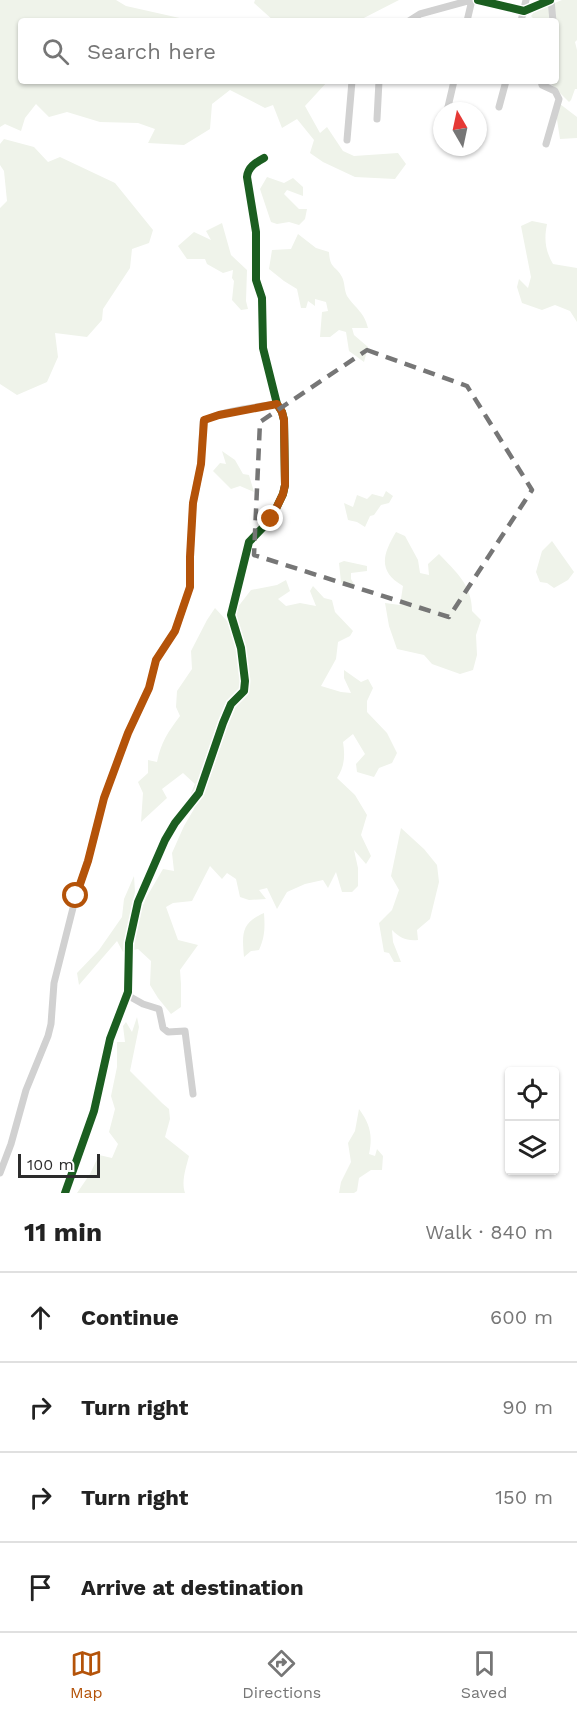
<!DOCTYPE html>
<meta charset="utf-8">
<style>
:root{--surface:#fff;--page:#f2f2f2;--text:#222;--muted:#767676;--line:#e0e0e0;--accent:#b45309}
body{margin:0;font-family:"Work Sans",sans-serif;background:var(--page);color:var(--text)}
.controls{position:absolute;right:18px;bottom:18px;display:grid;overflow:hidden;border-radius:6px;box-shadow:0 2px 4px #0004}
.controls button{width:54px;height:54px;display:grid;place-items:center;padding:0;border:0;border-bottom:2px solid var(--line);background:var(--surface);color:var(--text);font:30px sans-serif}
.compass{position:absolute;left:433px;top:102px;width:54px;height:54px;border-radius:50%;background:var(--surface);box-shadow:0 2px 4px #0004;rotate:351deg}
.scale{position:absolute;left:18px;bottom:15px;width:82px;box-sizing:border-box;padding-left:6px;border:3px solid #2c2c2c;border-top:0;font-size:16px;line-height:21px;white-space:nowrap;color:#2c2c2c;-webkit-text-stroke:4px #fff;paint-order:stroke}
.stop{position:absolute;width:18px;height:18px;margin:-14px;border:4px solid #b45309;border-radius:50%;background:#fff}
.stop.end{background:#b45309;border-color:#fff;box-shadow:0 2px 6px #0008}
.list{margin:0;padding:0;list-style:none}
h2{display:flex;justify-content:space-between;align-items:center;height:78px;margin:0;padding:0 24px;font-size:26px}
h2 small{font-size:20px;font-weight:400;color:var(--muted)}
.list li{display:grid;grid-template-columns:39px 1fr auto;gap:18px;align-items:center;box-sizing:border-box;height:90px;padding:0 24px;border-top:2px solid var(--line)}
.list b{display:block;font-size:22px;white-space:nowrap}
.list em{font-size:20px;font-style:normal;color:var(--muted)}
.icon{flex:none;width:33px;height:33px;fill:none;stroke:currentColor;stroke-width:2;stroke-linecap:round;stroke-linejoin:round}
.map{position:relative;flex:none;width:577px;height:1193px;overflow:hidden}
.search{position:absolute;background:var(--surface);box-shadow:0 2px 4px #0004;left:18px;right:18px;top:18px;height:66px;display:flex;align-items:center;gap:15px;box-sizing:border-box;padding:0 21px;border-radius:6px;color:var(--muted);font-size:22px}
.sheet{height:438px;background:var(--surface)}
nav{display:flex;justify-content:space-around;align-items:center;box-sizing:border-box;height:84px;border-top:2px solid var(--line);background:var(--surface);font-size:16px;color:var(--muted)}
nav a{display:grid;justify-items:center;gap:3px}
nav .on{color:var(--accent)}
.map>svg:first-child{display:block}
.green{fill:#eff3ea}
.lines{fill:none;stroke-linecap:round;stroke-linejoin:round}
.street{stroke:#d1d1d1;stroke-width:7}
.cycleway-casing{stroke:#fff;stroke-width:11}
.cycleway{stroke:#1b5e20;stroke-width:8}
.route{stroke:#b45309;stroke-width:8}
.marked{fill:none;stroke:#767676;stroke-width:4.5;stroke-dasharray:12 8;stroke-linejoin:round}
</style>
<div class="map">
<svg width="577" height="1193" viewBox="0 0 577 1193">
<rect width="100%" height="100%" fill="#fff"/>
<!-- green -->
<path class="green" d="M 0,0 L 116,0 L 126,6 L 193,21 L 21,21 L 21,81 L 328,81 L 305,106 L 320,133 L 327,127 L 343,151 L 354,156 L 398,153 L 406,164 L 395,179 L 355,177 L 323,162 L 310,153 L 314,140 L 297,119 L 282,128 L 273,105 L 265,108 L 230,90 L 212,104 L 210,129 L 184,145 L 148,143 L 155,129 L 138,123 L 100,122 L 67,112 L 49,117 L 36,104 L 25,118 L 21,131 L 5,124 L 0,127 Z
M 255,0 L 399,0 L 358,21 L 274,21 L 254,3 Z
M 562,0 L 577,0 L 577,40 L 575,42 L 577,50 L 577,89 L 575,89 L 571,100 L 569,102 L 552,85 L 551,81 L 556,81 L 556,21 L 536,21 L 531,16 L 535,11 Z
M 560,104 L 577,117 L 577,138 L 560,139 L 556,113 Z
M 4,139 L 34,147 L 48,162 L 60,157 L 115,183 L 153,230 L 149,243 L 132,249 L 130,268 L 103,309 L 102,320 L 87,337 L 55,333 L 58,357 L 47,382 L 17,395 L 0,384 L 0,208 L 7,201 L 4,171 L 0,165 L 0,144 Z
M 267,177 L 284,183 L 293,178 L 303,187 L 303,196 L 287,190 L 284,194 L 299,209 L 307,209 L 305,219 L 299,225 L 289,222 L 277,224 L 271,222 L 260,189 Z
M 532,221 L 547,224 C 544,239 545,250 553,264 L 577,268 L 577,322 L 570,311 L 555,305 L 542,310 L 522,303 L 517,287 L 519,279 L 528,288 L 531,277 L 521,226 Z
M 222,223 L 231,255 L 247,270 L 246,301 L 248,309 L 241,310 L 232,300 L 234,281 L 232,278 L 233,270 L 223,273 L 207,264 L 205,259 L 187,259 L 178,246 L 194,232 L 211,240 L 206,231 Z
M 298,234 L 316,248 L 329,252 C 330,270 336,265 342,277 C 345,283 344,290 347,296 C 356,309 364,312 368,328 L 352,328 L 354,335 L 368,347 L 364,362 L 349,351 L 346,332 L 339,330 L 330,337 L 320,337 L 322,312 L 328,311 L 326,302 L 315,299 L 315,306 L 308,301 L 306,308 L 301,308 L 297,289 L 284,281 L 269,269 L 272,250 L 291,249 Z
M 222,451 L 235,460 L 243,474 L 249,475 L 254,492 L 240,486 L 231,489 L 213,471 L 220,463 L 226,464 Z
M 386,491 L 393,496 L 389,503 L 381,505 L 374,515 L 370,516 L 365,527 L 357,522 L 348,520 L 344,503 L 353,507 L 357,495 L 367,499 L 372,494 L 383,497 Z
M 396,532 L 405,536 L 418,560 L 420,573 L 429,575 L 428,564 L 439,554 C 456,572 472,585 472,611 L 481,620 L 476,635 L 477,655 L 473,670 L 460,674 L 432,664 L 424,655 L 397,649 L 389,626 L 385,603 L 400,605 L 403,586 C 377,571 383,554 396,532 Z
M 552,541 L 574,572 L 568,580 L 554,588 L 547,583 L 540,582 L 536,572 L 542,551 Z
M 344,561 L 367,566 L 367,571 L 351,573 L 351,579 L 354,584 L 346,587 L 341,582 L 339,563 Z
M 286,580 L 290,591 L 278,599 L 286,606 L 300,603 L 316,606 L 310,591 L 313,586 L 324,598 L 332,600 L 335,612 L 353,631 L 350,636 L 338,642 L 336,659 L 321,686 L 341,692 L 351,693 L 344,678 L 344,670 L 361,682 L 368,679 L 373,688 L 367,701 L 367,712 L 387,733 L 397,753 L 392,763 L 379,768 L 374,777 L 357,772 L 356,764 L 365,754 L 353,734 L 343,742 C 345,755 345,766 337,778 L 355,795 L 367,815 L 361,835 L 371,856 L 366,864 L 354,850 L 358,868 L 358,886 L 352,892 L 342,892 L 336,872 L 328,888 L 323,880 L 305,884 L 287,892 L 277,909 L 267,888 L 259,890 L 266,899 L 249,900 L 240,897 L 236,879 L 227,873 L 222,879 L 210,866 L 192,901 L 173,903 L 166,907 L 178,940 L 198,945 L 180,970 L 181,984 L 181,1007 L 171,1014 L 158,998 L 150,985 L 151,961 L 138,949 L 123,952 L 117,941 L 79,985 L 77,973 L 99,950 L 122,917 L 124,899 L 134,876 L 135,892 L 131,909 L 141,910 L 146,898 L 163,869 L 174,871 L 172,853 L 184,826 L 194,809 L 191,793 L 195,784 L 183,773 L 162,789 L 167,798 L 141,822 L 143,793 L 138,782 L 148,773 L 148,760 L 157,762 C 161,742 168,732 180,716 L 176,707 L 177,691 L 192,669 L 191,651 L 207,620 L 215,608 L 227,621 L 251,590 L 277,585 Z
M 401,828 L 424,849 L 437,865 L 439,882 L 430,919 L 417,930 L 418,940 C 406,941 400,938 392,930 L 393,942 L 401,962 L 394,962 L 389,953 L 384,952 L 379,923 L 392,910 L 399,890 L 391,876 Z
M 264,913 C 265,927 265,937 259,950 L 251,951 L 244,957 C 242,934 241,923 264,913 Z
M 137,1017 L 139,1027 L 130,1071 L 162,1103 L 169,1109 L 170,1119 L 165,1137 L 189,1156 C 186,1168 181,1181 185,1193 L 77,1193 L 90,1174 L 99,1155 L 112,1158 L 118,1144 L 109,1132 L 115,1109 L 111,1096 L 117,1067 L 117,1042 L 125,1042 L 123,1026 L 126,1022 L 132,1032 Z
M 359,1109 C 370,1124 373,1135 369,1154 L 375,1156 L 377,1149 L 383,1156 L 382,1170 L 371,1170 L 359,1178 L 357,1191 L 354,1193 L 339,1193 L 341,1182 L 351,1162 L 348,1143 L 355,1131 Z"/>
<g class="lines">
<!-- street -->
<path class="street" d="M 478,0 L 524,11 L 550,0
M 551,0 L 553,21
M 409,21 L 420,14 L 471,0
M 467,21 L 472,0
M 521,21 L 526,0
M 541,81 L 542,85 L 555,91 L 559,99 L 546,144
M 499,107 L 506,81
M 447,111 L 454,81
M 377,119 L 379,81
M 347,140 L 352,81
M 127,995 L 143,1004 L 159,1009 L 163,1028 L 168,1032 L 185,1031 L 193,1094
M 0,1173 L 11,1144 L 26,1090 L 48,1036 L 51,1024 L 54,983 L 76,896 L 88,861 L 104,798 L 128,733 L 149,688 L 156,660 L 175,631 L 190,587 L 190,557 L 193,503 L 201,464 L 203,422 C 217,411 258,407 277,404
M 65,1193 L 94,1111 L 110,1039 L 128,992 L 129,943 L 138,902 L 165,840 L 175,823 L 199,793 L 223,723 L 231,704 L 244,691 L 245,681 L 241,648 L 231,615 L 249,542 L 271,519 L 283,494 L 285,485 L 284,420 L 282,412 L 277,404 L 263,348 L 262,298 L 256,280 L 256,232 L 247,177 C 248,167 255,163 264,158"/>
<!-- cycleway casing -->
<g class="cycleway-casing">
<path id="cycleway" d="M 478,0 L 524,11 L 550,0
M 65,1193 L 94,1111 L 110,1039 L 128,992 L 129,943 L 138,902 L 165,840 L 175,823 L 199,793 L 223,723 L 231,704 L 244,691 L 245,681 L 241,648 L 231,615 L 249,542 L 271,519 L 283,494 L 285,485 L 284,420 L 282,412 L 277,404 L 263,348 L 262,298 L 256,280 L 256,232 L 247,177 C 248,167 255,163 264,158"/>
</g>
<!-- cycleway -->
<use href="#cycleway" class="cycleway"/>
</g>
<g class="lines">
<!-- route -->
<path class="route" d="M 76,896 L 88,861 L 104,798 L 128,733 L 149,688 L 156,660 L 175,631 L 190,587 L 190,557 L 193,503 L 201,464 L 204,420 L 219,415 L 277,404 L 282,412 L 284,420 L 285,485 L 283,494 L 271,519"/>
</g>
<!-- marked area -->
<path class="marked" d="M 367,350 L 467,386 L 532,490 L 449,617 L 254,555 L 260,422 Z"/>
</svg>
<div class="controls">
<button><svg class="icon" aria-label="locate" viewBox="0 0 24 24"><circle cx="12" cy="12" r="6"/><path d="M12 2v4M12 18v4M2 12h4M18 12h4"/></svg></button>
<button><svg class="icon" aria-label="layers" viewBox="0 0 24 24"><path d="M12 4l9 5-9 5-9-5zM3 14l9 5 9-5"/></svg></button>
</div>
<svg class="compass" viewBox="-18 -18 36 36"><path d="M0-13l5 13h-10z" fill="#e53935"/><path d="M0 13l5-13h-10z" fill="#767676"/></svg>
<div class="scale">100 m</div>
<div class="stop" style="left:76px;top:896px"></div>
<div class="stop end" style="left:271px;top:519px"></div>
<div class="search"><svg class="icon" aria-label="search" viewBox="0 0 24 24"><circle cx="10" cy="10" r="6"/><path d="M15 15l6 6"/></svg>Search here</div>
</div>
<section class="sheet">
<h2>11 min<small>Walk · 840 m</small></h2>
<ul class="list">
<li><svg class="icon" aria-label="ahead" viewBox="0 0 24 24"><path d="M12 20V5M6 11l6-6 6 6"/></svg><div><b>Continue</b></div><em>600 m</em></li>
<li><svg class="icon" aria-label="right" viewBox="0 0 24 24"><path d="M7 20v-9h11M14 6l5 5-5 5"/></svg><div><b>Turn right</b></div><em>90 m</em></li>
<li><svg class="icon" aria-label="right" viewBox="0 0 24 24"><path d="M7 20v-9h11M14 6l5 5-5 5"/></svg><div><b>Turn right</b></div><em>150 m</em></li>
<li><svg class="icon" aria-label="arrive" viewBox="0 0 24 24"><path d="M6 21V4h12l-3 4 3 4H6"/></svg><div><b>Arrive at destination</b></div></li>
</ul>
</section>
<nav>
<a class="on"><svg class="icon" aria-label="map" viewBox="0 0 24 24"><path d="M3 6l6-2 6 2 6-2v14l-6 2-6-2-6 2zM9 4v14M15 6v14"/></svg>Map</a>
<a><svg class="icon" aria-label="directions" viewBox="0 0 24 24"><path d="M12 3l9 9-9 9-9-9zM9 14v-3h6M13 9l2 2-2 2"/></svg>Directions</a>
<a><svg class="icon" aria-label="saved" viewBox="0 0 24 24"><path d="M7 4h10v16l-5-4-5 4z"/></svg>Saved</a>
</nav>
